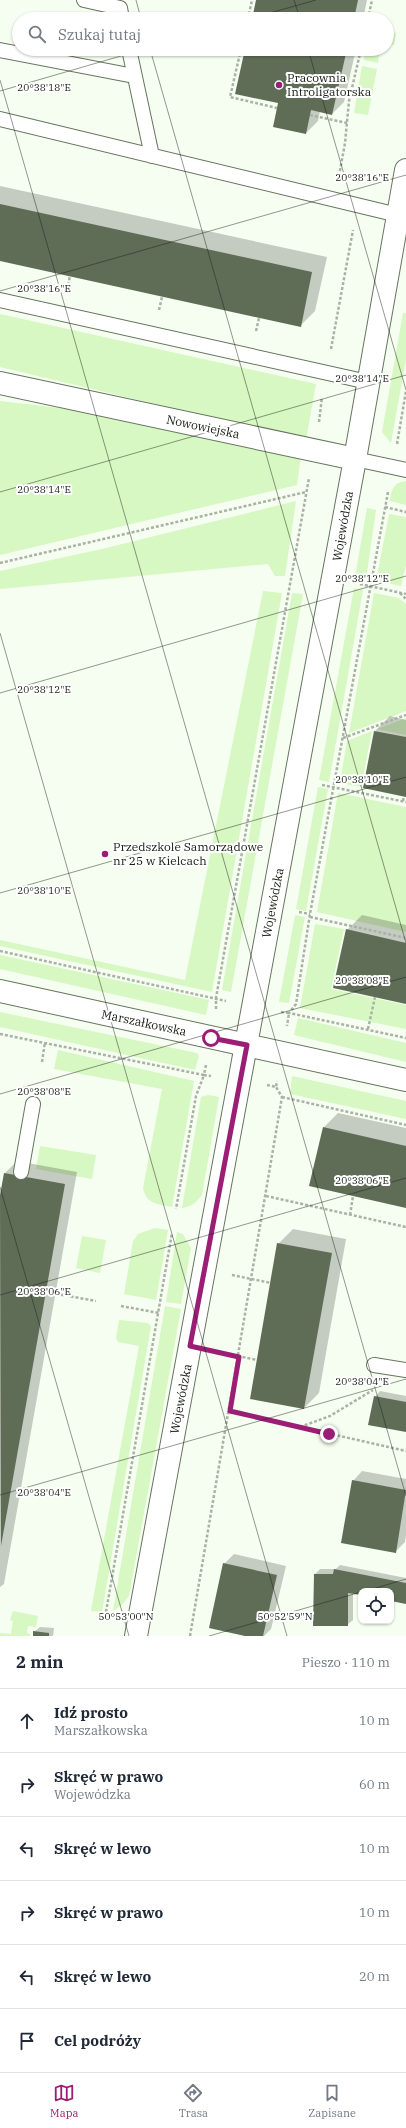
<!DOCTYPE html>
<html lang="pl">
<meta charset="utf-8">
<style>
:root{--surface:#fff;--page:#f2f2f3;--text:#1f2937;--muted:#747a83;--line:#e0e1e3;--accent:#9b1e75}
body{margin:0;font-family:"IBM Plex Serif",serif;background:var(--page);color:var(--text)}
.controls{position:absolute;right:12px;bottom:12px;display:grid;overflow:hidden;border-radius:8px;box-shadow:0 1px 3px #0004}
.controls button{width:36px;height:36px;display:grid;place-items:center;padding:0;border:0;border-bottom:1px solid var(--line);background:var(--surface);color:var(--text);font:20px sans-serif}
.stop{position:absolute;width:12px;height:12px;margin:-9px;border:3px solid #9b1e75;border-radius:50%;background:#fff}
.stop.end{background:#9b1e75;border-color:#fff;box-shadow:0 1px 4px #0008}
.list{margin:0;padding:0;list-style:none}
h2{display:flex;justify-content:space-between;align-items:center;height:52px;margin:0;padding:0 16px;font-size:17px}
h2 small{font-size:13px;font-weight:400;color:var(--muted)}
.list li{display:grid;grid-template-columns:26px 1fr auto;gap:12px;align-items:center;box-sizing:border-box;height:64px;padding:0 16px;border-top:1px solid var(--line)}
.list b{display:block;font-size:15px;white-space:nowrap}
.list p{margin:0;font-size:13px;white-space:nowrap;color:var(--muted)}
.list em{font-size:13px;font-style:normal;color:var(--muted)}
.icon{flex:none;width:22px;height:22px;fill:none;stroke:currentColor;stroke-width:2;stroke-linecap:round;stroke-linejoin:round}
.map{position:relative;flex:none;width:406px;height:1636px;overflow:hidden}
.search{position:absolute;background:var(--surface);box-shadow:0 1px 3px #0004;left:12px;right:12px;top:12px;height:44px;display:flex;align-items:center;gap:10px;box-sizing:border-box;padding:0 14px;border-radius:22px;color:var(--muted);font-size:15px}
.sheet{height:436px;background:var(--surface)}
nav{display:flex;justify-content:space-around;align-items:center;box-sizing:border-box;height:56px;border-top:1px solid var(--line);background:var(--surface);font-size:11px;color:var(--muted)}
nav a{display:grid;justify-items:center;gap:2px}
nav .on{color:var(--accent)}
.map>svg:first-child{display:block}
.green{fill:#d7f7c3}
.shadow{fill:#0003}
.building{fill:#5f6d57}
.lines{fill:none;stroke-linecap:round;stroke-linejoin:round}
.lane-casing{stroke:#67755f;stroke-width:16}
.street-casing{stroke:#67755f;stroke-width:24}
.path{stroke:#aab2a6;stroke-width:2.5;stroke-dasharray:3 2;stroke-linecap:butt}
.lane{stroke:#fff;stroke-width:14}
.street{stroke:#fff;stroke-width:22}
.route{stroke:#9b1e75;stroke-width:5}
.ticks{fill:none;stroke:#171c14;stroke-width:1;stroke-opacity:0.45}
.poi-dot{fill:#9b1e75;stroke:#fff;stroke-width:1.5}
.labels{text-anchor:middle;stroke-width:4;stroke-linejoin:round;paint-order:stroke}
.poi-label{font-size:12px;fill:#171c14;stroke:#fff;text-anchor:start}
.street-label{font-size:12px;fill:#171c14;stroke:#fff}
.ticks-label{font-size:10px;text-anchor:middle;fill:#171c14;stroke:#fff;stroke-width:4;stroke-linejoin:round;paint-order:stroke}
</style>
<div class="map">
<svg width="406" height="1636" viewBox="0 0 406 1636">
<rect width="100%" height="100%" fill="#f5fef0"/>
<!-- green -->
<path class="green" d="M 387,31 L 396,33 L 394,45 L 387,43 Z
M 366,49 L 380,49 L 378,63 L 364,60 Z
M 362,66 L 377,69 L 368,115 L 354,113 Z
M 403,313 L 406,313 L 406,359 L 391,443 L 382,432 Z
M 0,314 L 316,384 L 306,440 L 0,367 Z
M 0,401 L 86,411 L 301,456 L 297,485 L 0,555 Z
M 406,481 L 406,505 L 390,501 C 392,489 393,483 406,481 Z
M 296,501 L 285,576 L 275,576 L 268,564 L 0,589 L 0,571 L 102,549 Z
M 367,508 L 376,510 L 366,579 L 355,577 Z
M 389,514 L 406,517 L 406,565 L 401,586 L 376,581 Z
M 354,588 L 363,590 L 329,782 L 319,780 Z
M 263,591 L 282,593 L 212,992 L 0,946 L 0,940 L 185,980 Z
M 292,593 L 303,594 L 231,992 L 222,990 Z
M 374,593 L 399,598 L 406,604 L 406,711 L 349,733 Z
M 406,718 L 406,735 L 377,729 Z
M 372,731 L 361,787 L 340,783 L 347,741 Z
M 318,787 L 328,789 L 306,911 L 296,909 Z
M 338,793 L 406,807 L 406,932 L 317,912 Z
M 295,915 L 305,917 L 289,1003 L 279,1002 Z
M 315,924 L 344,929 L 331,989 L 406,1005 L 406,1029 L 300,1008 Z
M 0,955 L 209,1000 L 206,1015 L 0,969 Z
M 0,1012 L 197,1053 L 199,1056 L 195,1070 L 0,1027 Z
M 298,1018 L 406,1043 L 406,1062 L 294,1035 Z
M 58,1050 L 194,1081 L 172,1207 C 158,1204 146,1204 143,1188 L 162,1089 L 54,1069 Z
M 292,1076 L 406,1101 L 406,1119 L 290,1094 Z
M 208,1095 L 219,1097 L 202,1195 C 197,1202 191,1207 182,1208 L 201,1097 Z
M 40,1146 L 96,1155 L 92,1179 L 36,1169 Z
M 155,1228 L 168,1230 L 156,1300 L 124,1294 L 133,1241 L 138,1234 Z
M 177,1232 L 183,1234 L 191,1248 L 181,1304 L 166,1302 Z
M 82,1236 L 106,1240 L 100,1273 L 76,1268 Z
M 165,1306 L 181,1309 L 129,1596 L 122,1605 L 113,1611 Z
M 119,1320 L 148,1323 L 151,1326 L 102,1612 L 91,1611 L 139,1346 L 118,1342 L 116,1338 Z
M 13,1611 L 38,1616 L 36,1627 L 28,1626 L 27,1633 L 30,1634 L 30,1636 L 0,1636 L 0,1633 L 11,1634 L 13,1621 L 10,1620 Z"/>
<!-- shadow -->
<path class="shadow" d="M 257,0 L 367,0 L 363,19 L 253,19 Z
M 246,49 L 356,49 L 344,102 L 332,114 L 320,111 L 318,121 L 306,133 L 279,103 Z
M 0,186 L 327,257 L 315,311 L 300,326 L 0,260 Z
M 390,716 L 406,720 L 406,796 L 364,787 L 375,731 Z
M 362,915 L 406,925 L 406,1003 L 347,930 Z
M 338,1113 L 406,1128 L 406,1207 L 324,1127 Z
M 17,1161 L 77,1172 L 4,1584 L 0,1587 L 0,1199 L 5,1173 Z
M 293,1229 L 346,1239 L 319,1393 L 304,1408 L 278,1244 Z
M 380,1391 L 406,1396 L 406,1431 L 375,1397 Z
M 362,1471 L 406,1479 L 406,1536 L 405,1542 L 395,1552 L 353,1481 Z
M 234,1554 L 286,1566 L 271,1629 L 264,1636 L 250,1636 L 224,1564 Z
M 340,1565 L 406,1578 L 406,1603 L 391,1600 L 391,1591 L 361,1591 L 361,1595 L 353,1593 L 353,1620 L 347,1625 L 315,1574 L 320,1569 L 336,1569 Z
M 40,1627 L 54,1628 L 53,1636 L 34,1636 L 34,1632 Z"/>
<!-- building -->
<path class="building" d="M 256,0 L 358,0 L 354,19 L 252,19 Z
M 245,49 L 347,49 L 332,115 L 311,110 L 306,134 L 273,127 L 278,103 L 235,94 Z
M 0,204 L 312,272 L 301,327 L 0,261 Z
M 374,731 L 406,737 L 406,797 L 363,788 Z
M 346,929 L 406,943 L 406,1004 L 333,988 Z
M 323,1127 L 406,1146 L 406,1208 L 309,1186 Z
M 4,1173 L 65,1184 L 1,1546 L 0,1195 Z
M 277,1243 L 332,1253 L 304,1409 L 250,1399 Z
M 374,1396 L 406,1402 L 406,1432 L 368,1425 Z
M 352,1480 L 406,1490 L 396,1553 L 341,1543 Z
M 223,1563 L 277,1575 L 263,1636 L 245,1636 L 209,1628 Z
M 334,1569 L 406,1583 L 406,1604 L 391,1601 L 391,1591 L 361,1591 L 361,1595 L 348,1593 L 348,1626 L 313,1626 L 314,1574 L 333,1574 Z
M 33,1631 L 49,1633 L 49,1636 L 33,1636 Z"/>
<g class="lines">
<!-- lane casing -->
<g class="lane-casing">
<path id="lane" d="M 84,0 L 120,8 L 122,19
M 129,49 L 152,156
M 0,50 L 134,76
M 0,119 L 398,215
M 0,300 L 368,382
M 355,459 L 406,470
M 21,1172 L 33,1104
M 374,1365 L 406,1370"/>
</g>
<!-- street casing -->
<g class="street-casing">
<path id="street" d="M 0,383 L 355,459
M 0,991 L 406,1080
M 136,1636 L 355,459 L 406,170"/>
</g>
<!-- path -->
<path class="path" d="M 248,19 L 252,0
M 368,19 L 372,0
M 241,49 L 230,97 L 277,108
M 310,115 L 347,123
M 339,176 L 345,143 L 349,101 L 361,49
M 67,290 L 70,276
M 159,310 L 162,297
M 256,331 L 259,318
M 331,349 L 353,230
M 319,422 L 322,397
M 397,444 L 406,391
M 388,492 L 310,914 L 296,1004 L 289,1013 L 406,1038
M 385,507 L 406,512
M 0,563 L 306,492
M 360,584 L 406,594
M 400,593 L 406,599
M 343,738 L 406,715
M 322,785 L 406,802
M 403,801 L 404,796
M 299,912 L 310,914
M 310,917 L 406,938
M 0,951 L 226,1001
M 216,1009 L 216,998 L 309,478
M 281,1012 L 289,1013 L 287,1026
M 368,1029 L 375,997
M 0,1034 L 204,1075 L 196,1096 L 176,1209
M 42,1062 L 45,1042
M 206,1065 L 204,1075 L 211,1076
M 267,1085 L 276,1087 L 277,1081
M 282,1097 L 406,1125
M 266,1196 L 406,1227
M 350,1215 L 353,1196
M 232,1275 L 271,1283
M 46,1292 L 96,1301
M 121,1306 L 159,1313
M 218,1352 L 257,1360
M 230,1411 L 406,1451
M 300,1427 L 330,1416 L 373,1390
M 106,1612 L 172,1233
M 190,1636 L 282,1097 L 276,1087"/>
<!-- lane -->
<use href="#lane" class="lane"/>
<!-- street -->
<use href="#street" class="street"/>
</g>
<g class="lines">
<!-- route -->
<path class="route" d="M 211,1038 L 247,1045 L 190,1346 L 239,1357 L 230,1411 L 329,1434"/>
</g>
<!-- ticks -->
<path class="ticks" d="M 136,0 L 141,19M 294,0 L 300,19M 249,19 L 316,0M 150,49 L 406,943M 308,49 L 406,390M 0,80 L 406,1496M 0,91 L 145,49M 0,291 L 406,175M 0,492 L 406,375M 0,633 L 287,1636M 0,693 L 406,576M 0,893 L 406,777M 0,1094 L 406,977M 0,1187 L 129,1636M 0,1295 L 406,1178M 0,1495 L 406,1379M 366,1591 L 406,1579M 209,1636 L 361,1592"/>
<!-- markers -->
<g class="poi-dot">
<circle cx="279" cy="85" r="4"/>
<circle cx="105" cy="854" r="4"/>
</g>
<g class="labels">
<!-- poi labels -->
<g class="poi-label">
<text x="287" y="82">Pracownia<tspan x="287" dy="14">Introligatorska</tspan></text>
<text x="113" y="851">Przedszkole Samorządowe<tspan x="113" dy="14">nr 25 w Kielcach</tspan></text>
</g>
<!-- street labels -->
<g class="street-label">
<text transform="translate(203 427) rotate(12)" y="4">Nowowiejska</text>
<text transform="translate(343 526) rotate(-80)" y="4">Wojewódzka</text>
<text transform="translate(273 903) rotate(-79)" y="4">Wojewódzka</text>
<text transform="translate(144 1023) rotate(12)" y="4">Marszałkowska</text>
<text transform="translate(181 1399) rotate(-79)" y="4">Wojewódzka</text>
</g>
</g>
<g class="ticks-label">
<text x="44" y="91">20°38'18"E</text>
<text x="362" y="181">20°38'16"E</text>
<text x="44" y="292">20°38'16"E</text>
<text x="362" y="382">20°38'14"E</text>
<text x="44" y="493">20°38'14"E</text>
<text x="362" y="582">20°38'12"E</text>
<text x="44" y="693">20°38'12"E</text>
<text x="362" y="783">20°38'10"E</text>
<text x="44" y="894">20°38'10"E</text>
<text x="362" y="984">20°38'08"E</text>
<text x="44" y="1095">20°38'08"E</text>
<text x="362" y="1184">20°38'06"E</text>
<text x="44" y="1295">20°38'06"E</text>
<text x="362" y="1385">20°38'04"E</text>
<text x="44" y="1496">20°38'04"E</text>
<text x="126" y="1620">50°53'00"N</text>
<text x="285" y="1620">50°52'59"N</text>
</g>
</svg>
<div class="controls">
<button><svg class="icon" aria-label="locate" viewBox="0 0 24 24"><circle cx="12" cy="12" r="6"/><path d="M12 2v4M12 18v4M2 12h4M18 12h4"/></svg></button>
</div>
<div class="stop" style="left:211px;top:1038px"></div>
<div class="stop end" style="left:329px;top:1434px"></div>
<div class="search"><svg class="icon" aria-label="search" viewBox="0 0 24 24"><circle cx="10" cy="10" r="6"/><path d="M15 15l6 6"/></svg>Szukaj tutaj</div>
</div>
<section class="sheet">
<h2>2 min<small>Pieszo · 110 m</small></h2>
<ul class="list">
<li><svg class="icon" aria-label="ahead" viewBox="0 0 24 24"><path d="M12 20V5M6 11l6-6 6 6"/></svg><div><b>Idź prosto</b><p>Marszałkowska</p></div><em>10 m</em></li>
<li><svg class="icon" aria-label="right" viewBox="0 0 24 24"><path d="M7 20v-9h11M14 6l5 5-5 5"/></svg><div><b>Skręć w prawo</b><p>Wojewódzka</p></div><em>60 m</em></li>
<li><svg class="icon" aria-label="left" viewBox="0 0 24 24"><path d="M17 20v-9H6M10 6l-5 5 5 5"/></svg><div><b>Skręć w lewo</b></div><em>10 m</em></li>
<li><svg class="icon" aria-label="right" viewBox="0 0 24 24"><path d="M7 20v-9h11M14 6l5 5-5 5"/></svg><div><b>Skręć w prawo</b></div><em>10 m</em></li>
<li><svg class="icon" aria-label="left" viewBox="0 0 24 24"><path d="M17 20v-9H6M10 6l-5 5 5 5"/></svg><div><b>Skręć w lewo</b></div><em>20 m</em></li>
<li><svg class="icon" aria-label="arrive" viewBox="0 0 24 24"><path d="M6 21V4h12l-3 4 3 4H6"/></svg><div><b>Cel podróży</b></div></li>
</ul>
</section>
<nav>
<a class="on"><svg class="icon" aria-label="map" viewBox="0 0 24 24"><path d="M3 6l6-2 6 2 6-2v14l-6 2-6-2-6 2zM9 4v14M15 6v14"/></svg>Mapa</a>
<a><svg class="icon" aria-label="directions" viewBox="0 0 24 24"><path d="M12 3l9 9-9 9-9-9zM9 14v-3h6M13 9l2 2-2 2"/></svg>Trasa</a>
<a><svg class="icon" aria-label="saved" viewBox="0 0 24 24"><path d="M7 4h10v16l-5-4-5 4z"/></svg>Zapisane</a>
</nav>
